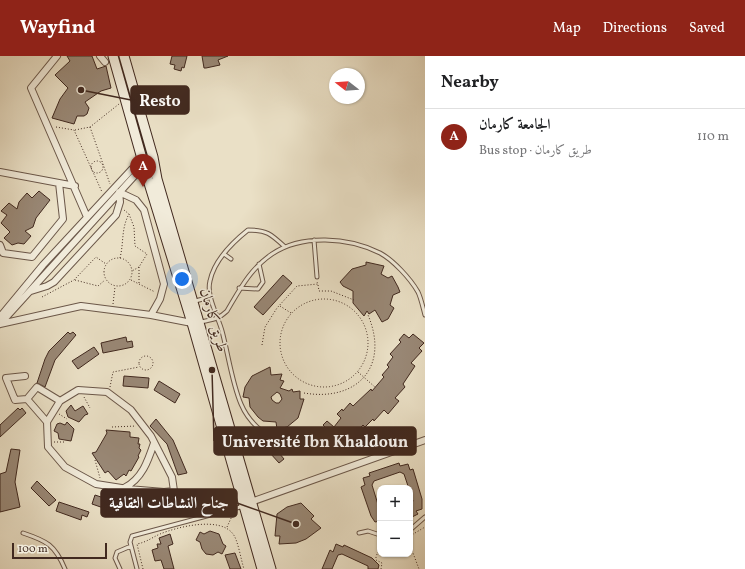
<!DOCTYPE html>
<meta charset="utf-8">
<style>
:root{--surface:#fff;--page:#f2f2f2;--text:#202124;--muted:#757577;--line:#e0e0e0;--accent:#8f2418}
body{margin:0;font-family:Vollkorn,Amiri,serif;background:var(--page);color:var(--text)}
.controls{position:absolute;right:12px;bottom:12px;display:grid;overflow:hidden;border-radius:8px;box-shadow:0 1px 3px #0004}
.controls button{width:36px;height:36px;display:grid;place-items:center;padding:0;border:0;border-bottom:1px solid var(--line);background:var(--surface);color:var(--text);font:20px sans-serif}
.compass{position:absolute;left:329px;top:12px;width:36px;height:36px;border-radius:50%;background:var(--surface);box-shadow:0 1px 3px #0004;rotate:287deg}
.scale{position:absolute;left:12px;bottom:10px;width:95px;box-sizing:border-box;padding-left:4px;border:2px solid #41291f;border-top:0;font-size:11px;line-height:14px;white-space:nowrap;color:#41291f;-webkit-text-stroke:3px #f1ebda;paint-order:stroke}
.you{position:absolute;left:182px;top:223px;width:14px;height:14px;margin:-10px;border:3px solid #fff;border-radius:50%;background:#1a73e8;box-shadow:0 0 0 6px #1a73e833}
.badge{display:grid;place-items:center;width:26px;height:26px;border-radius:50%;background:var(--accent);color:#fff;font-size:13px;font-weight:700}
.pin{position:absolute;translate:-50% -33px;filter:drop-shadow(0 1px 2px #0008)}
.pin::after{content:'';position:absolute;top:21px;width:14px;height:12px;background:inherit;clip-path:polygon(0 0,100% 0,50% 100%)}
.list{margin:0;padding:0;list-style:none}
h2{display:flex;justify-content:space-between;align-items:center;height:52px;margin:0;padding:0 16px;font-size:17px}
h2 small{font-size:13px;font-weight:400;color:var(--muted)}
.list li{display:grid;grid-template-columns:26px 1fr auto;gap:12px;align-items:center;box-sizing:border-box;height:56px;padding:0 16px;border-top:1px solid var(--line)}
.list b{display:block;font-size:15px;white-space:nowrap}
.list p{margin:0;font-size:13px;white-space:nowrap;color:var(--muted)}
.list em{font-size:13px;font-style:normal;color:var(--muted)}
.map{position:relative;flex:none;width:425px;height:513px;overflow:hidden}
header{display:flex;align-items:center;gap:24px;box-sizing:border-box;height:56px;padding:0 20px;background:var(--accent);color:#fff}
header strong{font-size:19px}
nav{display:flex;gap:22px;margin-inline-start:auto;font-size:14px}
main{display:flex}
aside{flex:1;background:var(--surface)}
.map>svg:first-child{display:block}
.building{fill:#998876;stroke:#41291f;fill-rule:evenodd}
.lines{fill:none;stroke-linecap:round;stroke-linejoin:round}
.lane-casing{stroke:#6b5749;stroke-width:5}
.street-casing{stroke:#6b5749;stroke-width:8}
.secondary-casing{stroke:#41291f;stroke-width:11}
.path{stroke:#41291f;stroke-width:1;stroke-dasharray:1 2;stroke-linecap:butt}
.lane{stroke:#f1ebda;stroke-width:3}
.street{stroke:#f1ebda;stroke-width:6}
.secondary{stroke:#f1ebda;stroke-width:9}
.labels{text-anchor:middle;stroke-width:3;stroke-linejoin:round;paint-order:stroke}
.street-label{font-size:15px;fill:#41291f;stroke:#f1ebda}
.leader{fill:none;stroke:#41291f;stroke-width:1.5}
.callout-dot{fill:#41291f;stroke:#f1ebda;stroke-width:1.5}
.callout{fill:#41291f;stroke:#41291f;stroke-width:1.5}
.callout-label{font-size:16px;text-anchor:middle;font-weight:bold;fill:#fff}
</style>
<header>
<strong>Wayfind</strong>
<nav><a>Map</a><a>Directions</a><a>Saved</a></nav>
</header>
<main>
<div class="map">
<svg width="425" height="513" viewBox="0 0 425 513">
<rect width="100%" height="100%" fill="#eae0c6"/>
<filter id="stains"><feTurbulence type="fractalNoise" baseFrequency=".005" numOctaves="4"/><feColorMatrix values="0 0 0 0 .2 0 0 0 0 .09 0 0 0 0 .02 0 0 0 .5 -.17"/></filter>
<radialGradient id="worn" r=".72"><stop offset=".6" stop-color="#630" stop-opacity="0"/><stop offset="1" stop-color="#630" stop-opacity=".3"/></radialGradient>
<!-- building -->
<path class="building" d="M 67,0 L 92,0 L 97,13 L 106,10 L 111,32 L 101,35 L 85,46 L 89,52 L 87,58 L 84,60 L 77,60 L 74,68 L 52,62 L 60,43 L 68,32 L 55,19 L 70,5 Z
M 172,0 L 187,0 L 184,12 L 182,11 L 181,15 L 174,13 L 175,9 L 170,8 Z
M 202,0 L 228,0 L 218,4 L 220,9 L 206,12 L 204,12 Z
M 39,135 L 50,144 L 36,162 L 33,171 L 25,175 L 31,180 L 24,188 L 18,187 L 12,189 L 4,182 L 10,176 L 1,167 L 7,159 L 1,155 L 9,147 L 17,153 L 19,146 L 27,137 L 32,142 Z
M 366,206 L 384,210 L 381,218 L 388,222 L 392,220 L 398,231 L 400,236 L 393,239 L 390,249 L 394,252 L 388,263 L 382,266 L 375,254 L 369,258 L 367,255 L 364,260 L 353,247 L 353,235 L 343,230 L 340,226 L 352,213 L 366,209 Z
M 283,219 L 292,227 L 263,259 L 254,251 Z
M 68,276 L 70,278 L 73,276 L 76,279 L 55,304 L 45,331 L 37,327 L 45,303 L 49,295 Z
M 404,278 L 409,282 L 413,278 L 424,287 L 419,292 L 422,295 L 411,307 L 415,310 L 403,328 L 405,331 L 395,342 L 399,345 L 388,358 L 384,354 L 374,365 L 373,363 L 365,371 L 363,369 L 355,377 L 352,374 L 342,386 L 340,384 L 333,392 L 327,387 L 329,384 L 322,378 L 327,373 L 323,369 L 327,365 L 334,371 L 341,362 L 337,358 L 342,353 L 343,355 L 350,347 L 353,350 L 371,333 L 372,335 L 384,321 L 382,319 L 389,311 L 387,309 L 393,301 L 390,298 L 401,286 L 399,284 Z
M 126,281 L 127,286 L 132,285 L 133,291 L 103,297 L 101,287 Z
M 94,291 L 99,298 L 78,313 L 72,305 Z
M 270,311 L 271,319 L 282,318 L 280,324 L 284,325 L 280,332 L 289,335 L 292,333 L 293,336 L 300,335 L 300,343 L 304,343 L 298,362 L 287,371 L 277,373 L 276,366 L 263,365 L 258,361 L 250,351 L 249,342 L 243,341 L 245,331 L 252,320 ZM 277,336 L 280,338 L 282,343 L 279,347 L 276,347 L 272,344 L 271,341 Z
M 124,320 L 149,322 L 148,332 L 123,330 Z
M 159,325 L 180,338 L 175,347 L 154,334 Z
M 71,349 L 75,355 L 83,350 L 88,358 L 85,359 L 79,366 L 68,361 L 66,355 Z
M 18,352 L 20,354 L 22,352 L 26,357 L 0,381 L 0,369 Z
M 156,363 L 173,384 L 187,417 L 178,419 L 167,388 L 150,370 Z
M 67,366 L 74,373 L 71,385 L 59,383 L 58,377 L 54,375 L 57,368 L 60,367 L 65,369 Z
M 106,374 L 130,376 L 130,381 L 139,382 L 138,388 L 140,388 L 139,392 L 141,394 L 138,400 L 139,401 L 131,415 L 129,414 L 126,420 L 124,418 L 116,424 L 108,415 L 105,417 L 92,397 L 96,396 L 107,377 Z
M 275,392 L 284,403 L 279,407 L 270,397 Z
M 11,393 L 20,394 L 15,426 L 20,451 L 0,456 L 0,418 L 6,416 Z
M 399,407 L 400,410 L 408,408 L 410,414 L 413,413 L 422,443 L 422,453 L 416,455 L 418,458 L 410,462 L 410,449 L 413,445 L 404,418 L 400,416 L 374,425 L 372,429 L 380,455 L 380,465 L 375,466 L 371,460 L 361,431 L 365,429 L 363,422 L 370,420 L 369,417 Z
M 37,425 L 56,444 L 49,450 L 31,432 Z
M 95,439 L 119,447 L 150,444 L 151,454 L 115,456 L 92,448 Z
M 59,446 L 89,456 L 87,461 L 82,459 L 81,464 L 56,455 Z
M 301,447 L 314,460 L 311,463 L 321,472 L 306,483 L 296,487 L 279,488 L 280,480 L 275,480 L 277,458 L 287,451 Z
M 210,475 L 219,478 L 223,488 L 226,490 L 222,498 L 218,496 L 213,499 L 206,498 L 202,493 L 200,486 L 196,484 L 200,476 L 204,478 Z
M 170,478 L 173,488 L 168,490 L 174,513 L 164,513 L 161,504 L 155,505 L 152,494 L 158,492 L 157,488 L 161,488 L 159,482 Z
M 336,488 L 343,491 L 344,489 L 372,502 L 379,509 L 378,513 L 368,513 L 368,510 L 342,498 L 338,499 L 332,513 L 322,513 L 330,494 L 333,496 Z
M 235,497 L 241,513 L 230,513 L 225,499 Z"/>
<g class="lines">
<!-- lane casing -->
<g class="lane-casing">
<path id="lane" d="M 314,184 L 317,221
M 285,191 C 271,178 267,174 248,174 C 233,186 214,205 210,225 C 206,240 218,260 222,275 C 228,297 232,327 241,348 C 254,379 290,395 321,394
M 224,198 L 231,203
M 239,232 L 258,233 L 263,226 L 259,208
M 195,245 L 211,241
M 200,266 C 212,264 219,263 227,255 C 240,233 250,213 272,198 C 302,178 348,181 380,197 C 393,204 410,222 418,236 C 421,242 423,252 425,259
M 410,474 L 425,461
M 23,477 C 47,485 55,489 65,513
M 359,477 L 368,475 L 380,479
M 120,513 L 115,502 L 117,496 L 131,490
M 137,513 L 130,486 L 132,480 L 244,450"/>
</g>
<!-- street casing -->
<g class="street-casing">
<path id="street" d="M 57,0 L 31,32 L 87,161
M 100,0 L 105,6
M 0,116 L 75,130
M 0,189 L 3,197 L 32,201 L 63,163 L 59,127
M 151,259 L 192,267
M 0,261 L 43,209 L 132,113 L 143,107 L 154,109
M 0,268 L 81,250 L 151,259 L 160,243 L 164,228 L 144,154 L 136,144 L 119,136 L 120,146 L 116,159 L 54,226 L 47,230 L 31,235
M 0,268 L 137,117 L 143,107 L 153,101
M 25,320 L 6,322 L 15,344 L 27,343
M 47,366 L 27,343 L 37,331 L 60,345
M 124,432 C 142,423 148,405 154,387
M 174,435 L 164,436 L 128,433 L 96,428 L 65,411 L 48,391 L 47,366 L 60,345 L 78,334 L 107,336 L 131,354 L 151,380 L 172,421 L 174,435 L 185,443
M 251,446 L 425,384"/>
</g>
<!-- secondary casing -->
<g class="secondary-casing">
<path id="secondary" d="M 113,0 L 148,124 L 192,267 L 262,513
M 124,0 L 153,101 L 157,123 L 271,513"/>
</g>
<!-- path -->
<path class="path" d="M 56,71 L 74,74 L 102,136
M 90,71 L 110,128
M 75,74 L 90,71 L 119,48
M91 111a6 6 0 1 1 12 0a6 6 0 1 1-12 0Z
M 124,154 L 129,158
M104 216a14 14 0 1 1 28 0a14 14 0 1 1-28 0Z
M 120,202 C 124,186 121,173 129,158 L 134,171 L 135,190 L 147,198 L 139,211 L 132,215
M 139,211 L 139,228
M 75,224 L 98,230 L 105,224
M 131,224 L 155,236
M 318,229 L 319,235 L 331,235 L 354,244
M 42,241 L 74,224 L 96,201 L 106,208
M280 287a44 44 0 1 1 88 0a44 44 0 1 1-88 0Z
M 113,248 L 115,231
M 280,250 L 291,257
M 262,289 L 265,271 L 277,252 L 297,230 L 318,228 L 317,226
M139 307a7 7 0 1 1 14 0a7 7 0 1 1-14 0Z
M 358,316 L 376,332
M 110,331 L 113,316 L 139,311
M 304,337 C 357,346 390,311 368,259
M 84,341 L 90,352
M 59,358 L 67,363
M 112,371 L 136,370
M 54,386 L 66,386
M 95,404 L 100,422
M 227,471 L 233,458
M 410,480 L 425,471
M 410,489 L 419,513
M 380,493 L 376,500 L 376,504 L 382,507 L 381,513
M 143,513 L 137,488 C 147,486 151,482 160,478 C 177,471 220,460 233,478 C 238,484 241,504 244,513"/>
<!-- lane -->
<use href="#lane" class="lane"/>
<!-- street -->
<use href="#street" class="street"/>
<!-- secondary -->
<use href="#secondary" class="secondary"/>
</g>
<g class="labels">
<!-- street labels -->
<g class="street-label">
<text transform="translate(214 264) rotate(74)" y="5">طريق كارمان</text>
</g>
</g>
<!-- callouts -->
<path class="leader" d="M81 34L131 44M212 314L214 385M296 468L237 447"/>
<g class="callout-dot">
<circle cx="81" cy="34" r="4"/>
<circle cx="212" cy="314" r="4"/>
<circle cx="296" cy="468" r="4"/>
</g>
<g class="callout">
<rect x="131" y="30" width="58" height="28" rx="4"/>
<rect x="214" y="371" width="202" height="28" rx="4"/>
<rect x="101" y="433" width="136" height="28" rx="4"/>
</g>
<g class="callout-label">
<text x="160" y="50">Resto</text>
<text x="315" y="391">Université Ibn Khaldoun</text>
<text x="169" y="452">جناح النشاطات الثقافية</text>
</g>
<rect width="100%" height="100%" filter="url(#stains)"/>
<rect width="100%" height="100%" fill="url(#worn)"/>
</svg>
<div class="controls">
<button>+</button>
<button>−</button>
</div>
<svg class="compass" viewBox="-18 -18 36 36"><path d="M0-13l5 13h-10z" fill="#e53935"/><path d="M0 13l5-13h-10z" fill="#757577"/></svg>
<div class="scale">100 m</div>
<div class="you"></div>
<div class="pin badge" style="left:143px;top:131px">A</div>
</div>
<aside>
<h2>Nearby<small></small></h2>
<ul class="list">
<li><span class="badge">A</span><div><b>الجامعة كارمان</b><p>Bus stop · طريق كارمان</p></div><em>110 m</em></li>
</ul>
</aside>
</main>
